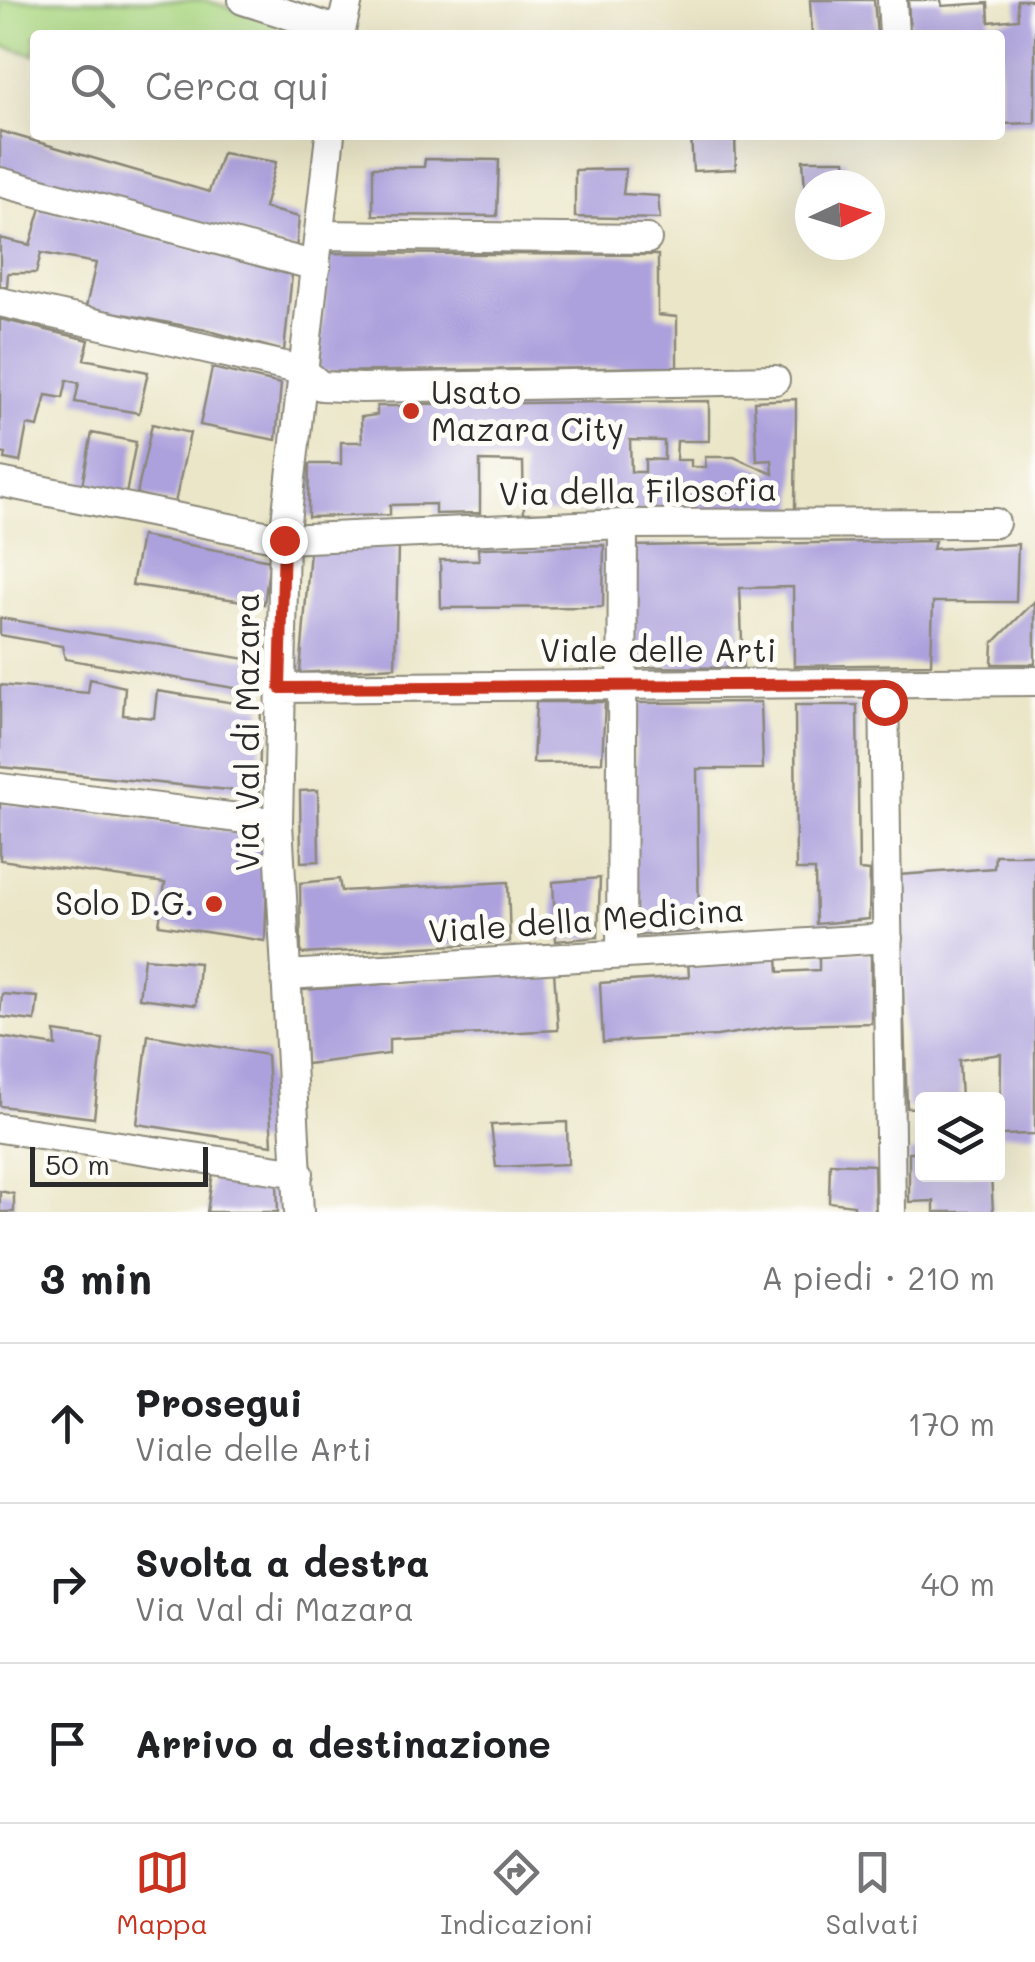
<!DOCTYPE html>
<html lang="it">
<meta charset="utf-8">
<style>
:root{--surface:#fff;--page:#f6f6f6;--text:#202124;--muted:#757577;--line:#e0e0e0;--accent:#c8321e}
body{margin:0;font-family:Mali,sans-serif;background:var(--page);color:var(--text)}
.controls{position:absolute;right:30px;bottom:30px;display:grid;overflow:hidden;border-radius:10px;box-shadow:0 10px 40px #0002}
.controls button{width:90px;height:90px;display:grid;place-items:center;padding:0;border:0;border-bottom:2px solid var(--line);background:var(--surface);color:var(--text);font:50px sans-serif}
.compass{position:absolute;left:795px;top:170px;width:90px;height:90px;border-radius:50%;background:var(--surface);box-shadow:0 10px 40px #0002;rotate:86deg}
.scale{position:absolute;left:30px;bottom:25px;width:178px;box-sizing:border-box;padding-left:10px;border:5px solid #2b2b2b;border-top:0;font-size:28px;line-height:35px;white-space:nowrap;color:#2b2b2b;-webkit-text-stroke:8px #fdfcf7;paint-order:stroke}
.stop{position:absolute;width:30px;height:30px;margin:-22px;border:8px solid #c8321e;border-radius:50%;background:#fff}
.stop.end{background:#c8321e;border-color:#fff;box-shadow:0 2px 10px #0008}
.list{margin:0;padding:0;list-style:none}
h2{display:flex;justify-content:space-between;align-items:center;height:130px;margin:0;padding:0 40px;font-size:42px}
h2 small{font-size:32px;font-weight:400;color:var(--muted)}
.list li{display:grid;grid-template-columns:65px 1fr auto;gap:30px;align-items:center;box-sizing:border-box;height:160px;padding:0 40px;border-top:2px solid var(--line)}
.list b{display:block;font-size:38px;white-space:nowrap}
.list p{margin:0;font-size:32px;white-space:nowrap;color:var(--muted)}
.list em{font-size:32px;font-style:normal;color:var(--muted)}
.icon{flex:none;width:55px;height:55px;fill:none;stroke:currentColor;stroke-width:2;stroke-linecap:round;stroke-linejoin:round}
.map{position:relative;flex:none;width:1035px;height:1212px;overflow:hidden}
.search{position:absolute;background:var(--surface);box-shadow:0 10px 40px #0002;left:30px;right:30px;top:30px;height:110px;display:flex;align-items:center;gap:25px;box-sizing:border-box;padding:0 35px;border-radius:10px;color:var(--muted);font-size:38px}
.sheet{height:610px;background:var(--surface)}
nav{display:flex;justify-content:space-around;align-items:center;box-sizing:border-box;height:140px;border-top:2px solid var(--line);background:var(--surface);font-size:28px;color:var(--muted)}
nav a{display:grid;justify-items:center;gap:5px}
nav .on{color:var(--accent)}
.map>svg:first-child{display:block}
.green{fill:#add985;stroke:#6c8258;stroke-width:2.5}
.building{fill:#ada1dd;fill-rule:evenodd}
.lines{fill:none;stroke-linecap:round;stroke-linejoin:round}
.minor-casing{stroke:#8b887a;stroke-width:32}
.minor{stroke:#fff;stroke-width:28}
.route{stroke:#c8321e;stroke-width:12}
.poi-dot{fill:#c8321e;stroke:#fdfcf7;stroke-width:4}
.labels{text-anchor:middle;stroke-width:10;stroke-linejoin:round;paint-order:stroke}
.poi-label{font-size:32px;fill:#2b2b2b;stroke:#fdfcf7;text-anchor:start}
.street-label{font-size:32px;fill:#2b2b2b;stroke:#fdfcf7}
</style>
<div class="map">
<svg width="1035" height="1212" viewBox="0 0 1035 1212">
<rect width="100%" height="100%" fill="#fdfcf7"/>
<filter id="ink" filterUnits="userSpaceOnUse"><feTurbulence type="fractalNoise" baseFrequency=".01" numOctaves="2"/><feDisplacementMap in="SourceGraphic" scale="20" xChannelSelector="R" yChannelSelector="G"/><feConvolveMatrix kernelMatrix="1 2 1 2 8 2 1 2 1" color-interpolation-filters="sRGB"/></filter>
<filter id="wash" filterUnits="userSpaceOnUse"><feTurbulence type="fractalNoise" baseFrequency=".0048" numOctaves="4" result="noise"/><feDisplacementMap in="SourceGraphic" scale="40" xChannelSelector="R" yChannelSelector="G"/><feGaussianBlur stdDeviation="2.25" result="paint"/><feColorMatrix in="noise" values="0 0 0 0 0 0 0 0 0 0 0 0 0 0 0 0 0 1.4 0 .05"/><feComposite in="paint" operator="in"/></filter>
<g filter="url(#wash)">
<rect width="100%" height="100%" fill="#ebe6c8"/>
<!-- green -->
<path class="green" d="M 0,0 L 205,0 L 317,35 L 35,35 L 35,55 L 0,45 Z"/>
<g id="blocks">
<!-- building -->
<path class="building" d="M 810,0 L 874,0 L 877,35 L 812,35 Z
M 908,0 L 941,0 L 942,6 L 988,3 L 989,22 L 1018,19 L 1017,0 L 1035,0 L 1035,123 L 1000,124 L 1000,35 L 910,35 Z
M 0,131 L 209,192 L 222,153 L 276,162 L 264,208 L 299,217 L 296,250 L 0,169 Z
M 691,135 L 735,135 L 736,169 L 693,171 Z
M 425,159 L 499,160 L 497,216 L 373,215 L 373,167 L 424,167 Z
M 803,160 L 845,160 L 847,185 L 810,185 L 810,190 L 805,190 Z
M 626,169 L 623,194 L 658,196 L 660,219 L 575,217 L 575,170 Z
M 41,208 L 292,275 L 284,351 L 206,330 L 86,307 L 96,263 L 41,253 L 36,273 L 8,273 L 7,287 L 0,285 L 0,238 L 30,245 Z
M 330,253 L 658,255 L 658,315 L 677,317 L 677,367 L 318,372 Z
M 0,319 L 89,340 L 84,359 L 148,372 L 139,413 L 75,402 L 79,383 L 67,380 L 63,398 L 46,395 L 38,427 L 27,425 L 20,462 L 5,459 L 6,454 L 0,453 Z
M 212,368 L 281,384 L 276,440 L 200,425 Z
M 796,399 L 795,510 L 524,513 L 523,462 L 480,461 L 480,513 L 435,514 L 435,504 L 390,505 L 390,515 L 308,517 L 309,464 L 341,464 L 341,442 L 362,442 L 361,417 L 377,415 L 377,406 L 402,406 L 401,411 L 420,411 L 420,404 L 709,401 L 709,441 L 677,441 L 676,460 L 691,460 L 691,467 L 706,467 L 705,457 L 734,457 L 773,474 L 772,460 L 757,461 L 754,401 ZM 630,440 L 664,441 L 664,460 L 645,459 L 645,472 L 631,472 Z
M 152,424 L 190,433 L 175,503 L 137,494 Z
M 92,433 L 136,442 L 126,494 L 82,485 Z
M 141,536 L 270,560 L 264,604 L 132,585 Z
M 935,541 L 933,549 L 1018,544 L 1016,602 L 933,602 L 931,664 L 794,666 L 793,587 L 740,588 L 743,668 L 635,667 L 632,546 Z
M 604,545 L 603,607 L 441,608 L 440,560 L 479,560 L 478,548 Z
M 398,547 L 395,667 L 300,673 L 310,550 Z
M 1035,601 L 1035,664 L 992,664 L 993,643 Z
M 0,618 L 270,663 L 263,693 L 65,659 L 62,646 L 0,635 Z
M 90,679 L 125,687 L 123,715 L 154,718 L 157,691 L 261,707 L 259,793 L 0,767 L 0,685 L 88,693 Z
M 536,702 L 605,702 L 602,762 L 533,763 Z
M 761,702 L 763,769 L 697,769 L 699,931 L 634,936 L 636,703 Z
M 795,705 L 857,705 L 859,870 L 870,871 L 869,919 L 816,924 L 815,870 L 796,870 Z
M 318,790 L 319,861 L 301,862 L 300,791 Z
M 0,803 L 250,834 L 263,840 L 268,847 L 265,941 L 159,925 L 165,883 L 0,860 Z
M 995,855 L 1035,855 L 1035,1134 L 1000,1135 L 1001,1054 L 959,1060 L 961,1100 L 922,1100 L 922,1107 L 907,1108 L 899,875 L 994,868 Z
M 600,878 L 598,937 L 556,941 L 553,882 Z
M 339,879 L 341,891 L 508,882 L 510,942 L 301,954 L 300,883 Z
M 871,952 L 871,1023 L 786,1025 L 717,1036 L 603,1042 L 600,983 L 689,977 L 688,960 L 778,957 L 779,972 L 819,970 L 819,953 Z
M 144,958 L 199,963 L 196,1005 L 139,998 Z
M 554,971 L 558,1030 L 389,1039 L 389,1054 L 306,1064 L 302,990 Z
M 2,994 L 38,997 L 35,1021 L 0,1017 Z
M 55,1032 L 103,1039 L 94,1118 L 0,1106 L 0,1037 L 56,1046 Z
M 148,1035 L 267,1055 L 272,1145 L 137,1124 Z
M 567,1122 L 568,1164 L 496,1167 L 491,1125 Z
M 909,1152 L 922,1152 L 922,1174 L 991,1174 L 993,1212 L 934,1212 L 934,1201 L 909,1202 Z
M 830,1163 L 874,1165 L 875,1212 L 854,1212 L 854,1205 L 829,1202 Z
M 213,1172 L 277,1181 L 278,1212 L 207,1212 Z
M 0,1191 L 14,1194 L 14,1212 L 0,1212 Z"/>
</g>
</g>
<g filter="url(#ink)">
<use href="#blocks" fill-opacity="0" stroke="#8b887a" stroke-width="2.5"/>
<g class="lines">
<!-- minor casing -->
<g class="minor-casing">
<path id="minor" d="M 243,0 L 340,31
M 892,0 L 894,35
M 340,35 L 348,0
M 0,182 L 316,266
M 320,235 L 647,239
M 0,302 L 302,370 L 321,386 L 362,388 L 775,380
M 0,482 L 284,539 L 623,524 L 995,523
M 884,684 L 891,1212
M 280,688 L 1035,681
M 0,788 L 278,823
M 621,954 L 623,524
M 287,975 L 888,938
M 0,1128 L 299,1173
M 299,1212 L 278,823 L 284,539 L 330,135"/>
</g>
<!-- minor -->
<use href="#minor" class="minor"/>
</g>
</g>
<g class="lines" filter="url(#ink)">
<!-- route -->
<path class="route" d="M 284,540 L 280,688 L 884,684 L 884,702"/>
</g>
<!-- markers -->
<g class="poi-dot">
<circle cx="411" cy="411" r="10"/>
<circle cx="214" cy="904" r="10"/>
</g>
<g class="labels">
<!-- poi labels -->
<g class="poi-label">
<text x="431" y="404">Usato<tspan x="431" dy="37">Mazara City</tspan></text>
<text x="194" y="915" text-anchor="end">Solo D.G.</text>
</g>
<!-- street labels -->
<g class="street-label">
<text transform="translate(638 492) rotate(-1)" y="11">Via della Filosofia</text>
<text x="658" y="662">Viale delle Arti</text>
<text transform="translate(248 732) rotate(-90)" y="11">Via Val di Mazara</text>
<text transform="translate(586 921) rotate(-4)" y="11">Viale della Medicina</text>
</g>
</g>
</svg>
<div class="controls">
<button><svg class="icon" aria-label="layers" viewBox="0 0 24 24"><path d="M12 4l9 5-9 5-9-5zM3 14l9 5 9-5"/></svg></button>
</div>
<svg class="compass" viewBox="-18 -18 36 36"><path d="M0-13l5 13h-10z" fill="#e53935"/><path d="M0 13l5-13h-10z" fill="#757577"/></svg>
<div class="scale">50 m</div>
<div class="stop" style="left:884px;top:702px"></div>
<div class="stop end" style="left:284px;top:540px"></div>
<div class="search"><svg class="icon" aria-label="search" viewBox="0 0 24 24"><circle cx="10" cy="10" r="6"/><path d="M15 15l6 6"/></svg>Cerca qui</div>
</div>
<section class="sheet">
<h2>3 min<small>A piedi · 210 m</small></h2>
<ul class="list">
<li><svg class="icon" aria-label="ahead" viewBox="0 0 24 24"><path d="M12 20V5M6 11l6-6 6 6"/></svg><div><b>Prosegui</b><p>Viale delle Arti</p></div><em>170 m</em></li>
<li><svg class="icon" aria-label="right" viewBox="0 0 24 24"><path d="M7 20v-9h11M14 6l5 5-5 5"/></svg><div><b>Svolta a destra</b><p>Via Val di Mazara</p></div><em>40 m</em></li>
<li><svg class="icon" aria-label="arrive" viewBox="0 0 24 24"><path d="M6 21V4h12l-3 4 3 4H6"/></svg><div><b>Arrivo a destinazione</b></div></li>
</ul>
</section>
<nav>
<a class="on"><svg class="icon" aria-label="map" viewBox="0 0 24 24"><path d="M3 6l6-2 6 2 6-2v14l-6 2-6-2-6 2zM9 4v14M15 6v14"/></svg>Mappa</a>
<a><svg class="icon" aria-label="directions" viewBox="0 0 24 24"><path d="M12 3l9 9-9 9-9-9zM9 14v-3h6M13 9l2 2-2 2"/></svg>Indicazioni</a>
<a><svg class="icon" aria-label="saved" viewBox="0 0 24 24"><path d="M7 4h10v16l-5-4-5 4z"/></svg>Salvati</a>
</nav>
